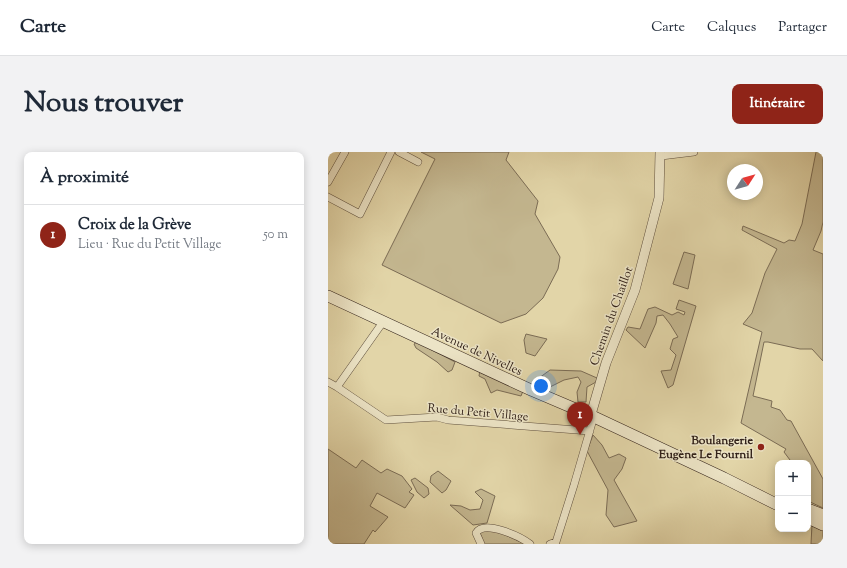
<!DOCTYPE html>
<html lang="fr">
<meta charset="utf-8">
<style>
:root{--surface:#fff;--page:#f2f2f3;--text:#1f2937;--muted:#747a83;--line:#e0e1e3;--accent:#8f2418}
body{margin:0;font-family:"Sorts Mill Goudy",serif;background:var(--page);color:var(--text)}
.controls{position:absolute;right:12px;bottom:12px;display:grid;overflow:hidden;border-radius:8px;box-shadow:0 2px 10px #0003}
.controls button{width:36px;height:36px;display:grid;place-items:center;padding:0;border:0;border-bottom:1px solid var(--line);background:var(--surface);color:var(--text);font:20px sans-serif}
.compass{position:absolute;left:399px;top:12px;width:36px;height:36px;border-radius:50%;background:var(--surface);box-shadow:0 2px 10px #0003;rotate:54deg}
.you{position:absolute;left:213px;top:234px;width:14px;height:14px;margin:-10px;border:3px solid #fff;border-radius:50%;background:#1a73e8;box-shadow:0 0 0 6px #1a73e833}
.badge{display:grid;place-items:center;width:26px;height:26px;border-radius:50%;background:var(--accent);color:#fff;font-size:13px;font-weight:700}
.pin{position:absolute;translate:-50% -33px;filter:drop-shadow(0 1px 2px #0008)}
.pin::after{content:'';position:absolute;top:21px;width:14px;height:12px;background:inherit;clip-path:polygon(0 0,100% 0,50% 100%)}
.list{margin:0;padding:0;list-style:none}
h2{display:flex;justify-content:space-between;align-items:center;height:52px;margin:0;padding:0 16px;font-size:17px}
h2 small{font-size:13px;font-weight:400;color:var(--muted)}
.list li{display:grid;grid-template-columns:26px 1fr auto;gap:12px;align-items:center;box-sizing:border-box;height:60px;padding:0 16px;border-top:1px solid var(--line)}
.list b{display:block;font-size:15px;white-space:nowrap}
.list p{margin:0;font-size:13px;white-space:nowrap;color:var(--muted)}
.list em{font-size:13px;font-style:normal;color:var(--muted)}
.map{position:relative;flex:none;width:495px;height:392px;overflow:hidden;border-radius:8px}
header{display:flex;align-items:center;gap:24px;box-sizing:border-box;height:56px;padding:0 20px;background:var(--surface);border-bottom:1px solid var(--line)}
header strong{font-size:19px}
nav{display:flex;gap:22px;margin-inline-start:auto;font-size:14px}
.intro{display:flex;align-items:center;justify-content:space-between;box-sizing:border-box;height:96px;padding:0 24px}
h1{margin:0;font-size:28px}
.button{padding:10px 18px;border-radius:8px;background:var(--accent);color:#fff;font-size:14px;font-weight:700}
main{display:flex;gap:24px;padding:0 24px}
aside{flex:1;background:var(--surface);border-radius:8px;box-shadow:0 2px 10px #0003}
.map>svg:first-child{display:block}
.green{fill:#c4b790;stroke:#7b6c55}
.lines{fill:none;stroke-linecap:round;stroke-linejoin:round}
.minor-casing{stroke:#5e4f3e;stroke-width:8}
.tertiary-casing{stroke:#5e4f3e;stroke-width:10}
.secondary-casing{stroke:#32221a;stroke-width:12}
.minor{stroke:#ece4c6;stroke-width:7}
.tertiary{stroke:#ece4c6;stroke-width:9}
.secondary{stroke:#ece4c6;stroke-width:11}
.poi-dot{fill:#8f2418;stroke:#ece4c6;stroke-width:1.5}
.labels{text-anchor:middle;stroke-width:3;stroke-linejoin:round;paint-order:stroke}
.street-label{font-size:12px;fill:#32221a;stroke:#ece4c6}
.poi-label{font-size:12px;font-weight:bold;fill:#32221a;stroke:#ece4c6;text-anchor:end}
</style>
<header>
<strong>Carte</strong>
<nav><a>Carte</a><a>Calques</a><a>Partager</a></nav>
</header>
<div class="intro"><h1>Nous trouver</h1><a class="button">Itinéraire</a></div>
<main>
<aside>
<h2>À proximité<small></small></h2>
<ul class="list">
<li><span class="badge">1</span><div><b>Croix de la Grève</b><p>Lieu · Rue du Petit Village</p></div><em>50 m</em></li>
</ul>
</aside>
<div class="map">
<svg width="495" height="392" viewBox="0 0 495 392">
<rect width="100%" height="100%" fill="#e2d5a8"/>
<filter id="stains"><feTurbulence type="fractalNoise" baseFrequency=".005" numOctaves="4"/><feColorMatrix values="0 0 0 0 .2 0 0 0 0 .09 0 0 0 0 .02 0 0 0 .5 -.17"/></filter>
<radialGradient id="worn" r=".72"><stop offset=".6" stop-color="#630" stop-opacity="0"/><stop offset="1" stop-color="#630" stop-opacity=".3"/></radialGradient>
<!-- green -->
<path class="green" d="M 93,0 L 181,0 L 178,8 L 210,49 L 207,62 L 232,105 L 230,117 L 215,146 L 198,162 L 173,171 L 54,113 L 107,7 Z
M 488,0 L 495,0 L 495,70 L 493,79 L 485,98 L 495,102 L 495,209 L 484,197 L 472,197 L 440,190 L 436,190 L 425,244 L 444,249 L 443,255 L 452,258 L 459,268 L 463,269 L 495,327 L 495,356 L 480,349 L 480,311 L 463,311 L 462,308 L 456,300 L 458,297 L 413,271 L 434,180 L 415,172 L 424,161 L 437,121 L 449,97 L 414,78 L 415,74 L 456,91 L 461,88 L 467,89 L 474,72 Z
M 356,100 L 367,103 L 360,137 L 345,132 Z
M 351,148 L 368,154 L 345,233 L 340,236 L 333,219 L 343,218 L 348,203 L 342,197 L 345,187 L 350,185 L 342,172 L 335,163 L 329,164 L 328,171 L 317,196 L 298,178 L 300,175 L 312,177 L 320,157 L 327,155 L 344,163 L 350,160 L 356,163 L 357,160 L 348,157 Z
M 198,182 L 219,187 L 207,204 L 198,201 L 196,188 Z
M 89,190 L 127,210 L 124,218 L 120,220 L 109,210 L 88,196 L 86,192 Z
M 152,218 L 195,239 L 193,244 L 169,238 L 163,241 L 157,227 L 151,224 Z
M 222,218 L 253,219 L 269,226 L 268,230 L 259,235 L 258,250 L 250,250 L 249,240 L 253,230 L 250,225 L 236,228 L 220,236 L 215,234 L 211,226 Z
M 265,283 L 274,293 L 281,306 L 291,302 L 298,306 L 294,317 L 286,328 L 309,369 L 286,375 L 278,363 L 280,338 L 259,299 Z
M 0,297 L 28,316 L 34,308 L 53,321 L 59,317 L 74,324 L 84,337 L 81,340 L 86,343 L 77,356 L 49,341 L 42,354 L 60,365 L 47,380 L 45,378 L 36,392 L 0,392 Z
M 110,319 L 123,329 L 118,338 L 114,341 L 102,330 L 103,324 Z
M 87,326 L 100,336 L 101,342 L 96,346 L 89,340 L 83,328 Z
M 153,337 L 167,344 L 159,371 L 145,373 L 122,353 L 133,354 L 142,358 L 152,357 L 155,348 L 147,340 Z
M 484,372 L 495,377 L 495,392 L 483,392 Z
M 162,376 L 197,392 L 156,392 L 152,381 Z"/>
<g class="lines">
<!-- minor casing -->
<g class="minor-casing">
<path id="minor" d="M 71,0 L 90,10
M 333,4 L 366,0
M 0,30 L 17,0
M 0,45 L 32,62 L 63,0
M 0,230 L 9,235 L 58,268 L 109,265 L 120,268 L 262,279
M 9,235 L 55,170
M 153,392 L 148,381 C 156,367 193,385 202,392
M 222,392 L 228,390 L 246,333 L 264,271 L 264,264"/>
</g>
<!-- tertiary casing -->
<g class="tertiary-casing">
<path id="tertiary" d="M 264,264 L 264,259 L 278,211 L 307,138 L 331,46 L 332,0"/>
</g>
<!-- secondary casing -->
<g class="secondary-casing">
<path id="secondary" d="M 0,144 L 203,238 L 264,264 L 396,326 L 450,353
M 480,357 L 495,363
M 480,366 L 495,373"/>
</g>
<!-- minor -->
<use href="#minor" class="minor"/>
<!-- tertiary -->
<use href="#tertiary" class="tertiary"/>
<!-- secondary -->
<use href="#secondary" class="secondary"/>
</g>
<!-- markers -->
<circle class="poi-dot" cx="433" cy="295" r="4"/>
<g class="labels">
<!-- street labels -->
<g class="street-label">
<text transform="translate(283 164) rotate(-70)" y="4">Chemin du Chaillot</text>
<text transform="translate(149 199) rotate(25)" y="4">Avenue de Nivelles</text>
<text transform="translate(150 260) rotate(5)" y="4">Rue du Petit Village</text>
</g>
<!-- poi labels -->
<g class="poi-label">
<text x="425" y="292">Boulangerie<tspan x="425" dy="14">Eugène Le Fournil</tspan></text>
</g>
</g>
<rect width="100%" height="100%" filter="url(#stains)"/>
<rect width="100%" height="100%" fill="url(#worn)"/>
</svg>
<div class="controls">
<button>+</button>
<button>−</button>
</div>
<svg class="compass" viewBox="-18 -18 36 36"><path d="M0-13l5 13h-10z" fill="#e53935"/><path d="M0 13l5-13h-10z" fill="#747a83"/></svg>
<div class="you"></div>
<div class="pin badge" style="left:252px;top:283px">1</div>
</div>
</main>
